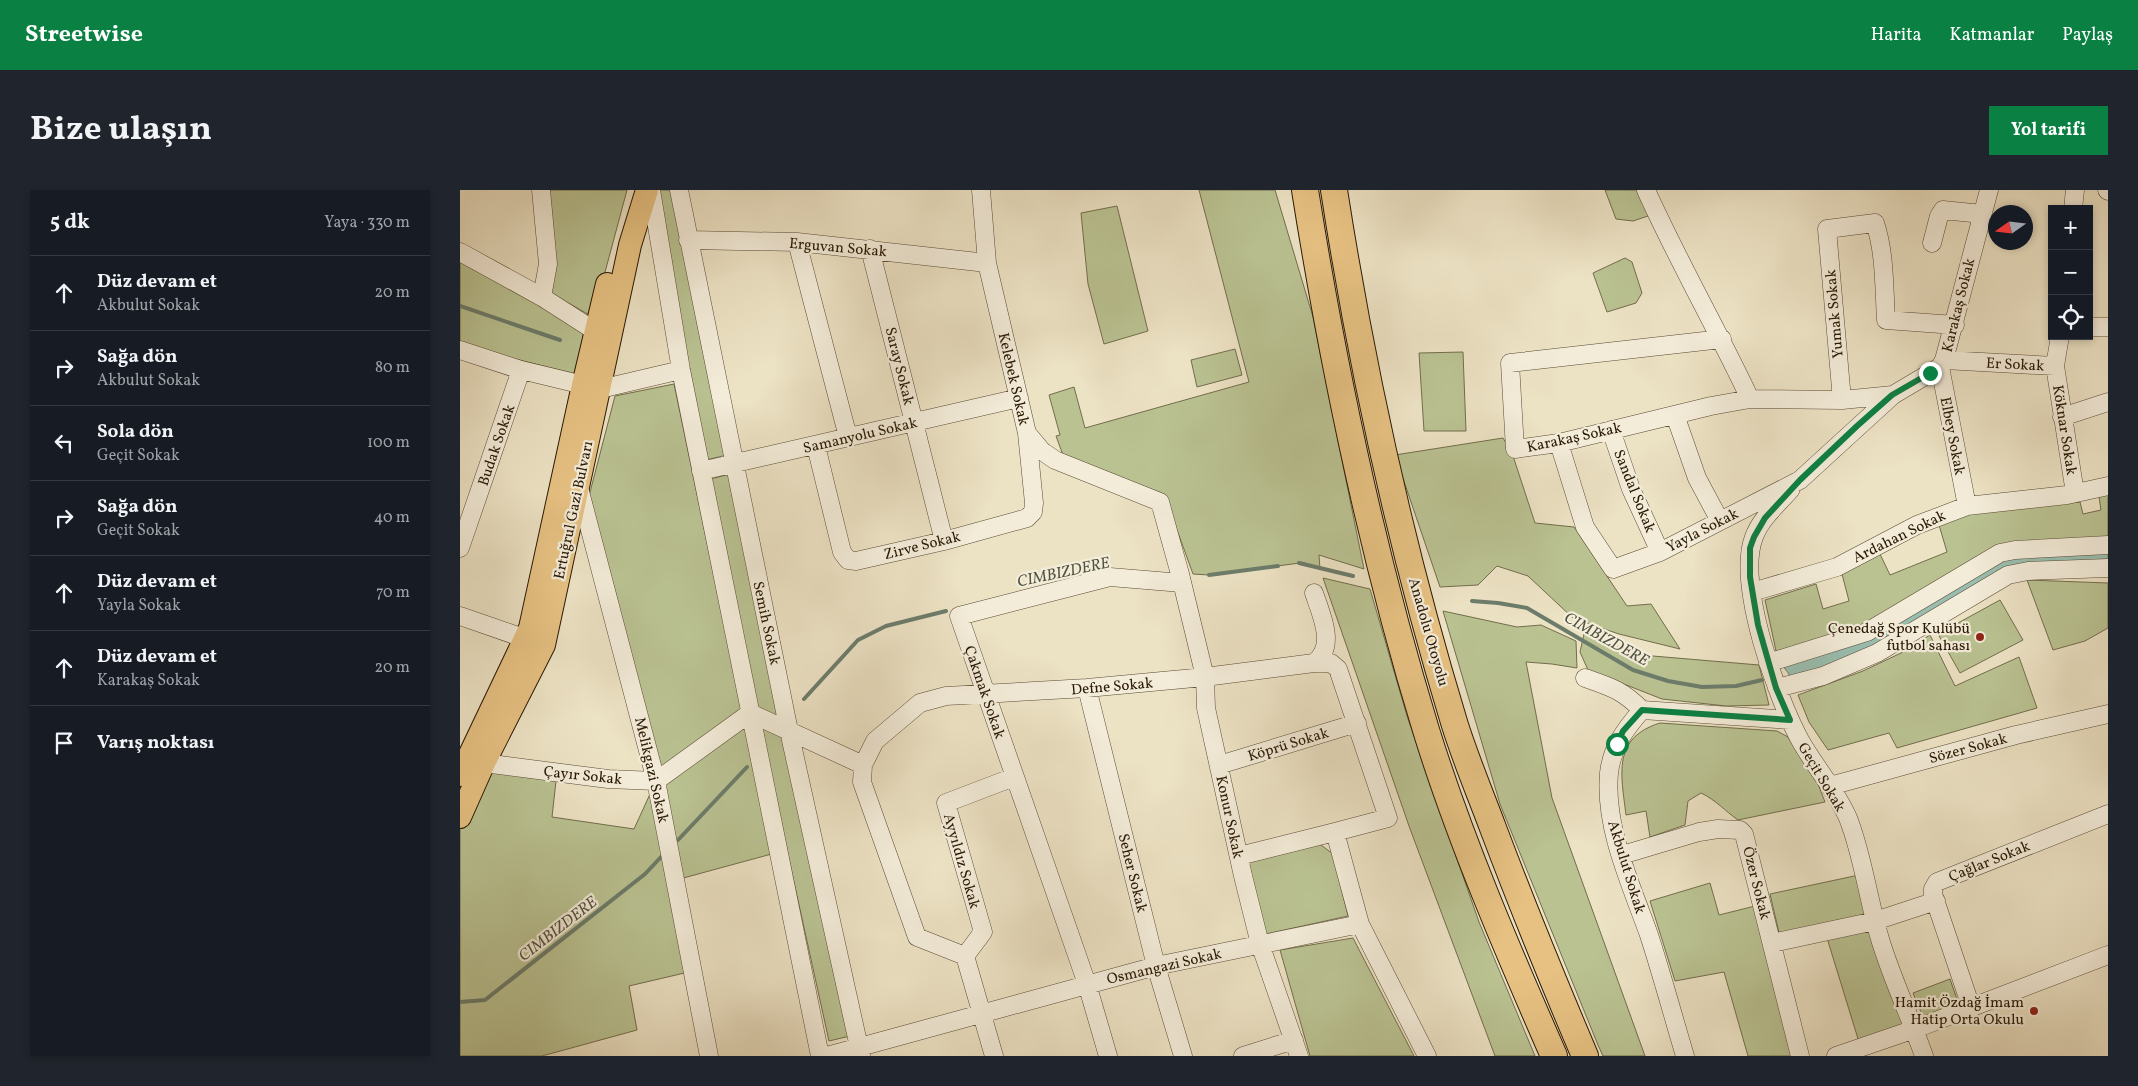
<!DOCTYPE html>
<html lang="tr">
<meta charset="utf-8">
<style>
:root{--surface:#171b24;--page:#20242c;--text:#f1f3f6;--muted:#9ea1a6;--line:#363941;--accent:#0b8043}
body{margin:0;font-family:Vollkorn,serif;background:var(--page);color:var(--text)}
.controls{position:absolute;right:15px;top:15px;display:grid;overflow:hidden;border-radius:0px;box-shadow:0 2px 8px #0003}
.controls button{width:45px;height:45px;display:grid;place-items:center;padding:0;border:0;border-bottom:1px solid var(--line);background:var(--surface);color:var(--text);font:25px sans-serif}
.compass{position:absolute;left:1528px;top:15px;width:45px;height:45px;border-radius:50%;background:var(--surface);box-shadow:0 2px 8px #0003;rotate:256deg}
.stop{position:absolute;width:15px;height:15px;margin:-11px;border:4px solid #0b8043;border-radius:50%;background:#fff}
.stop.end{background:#0b8043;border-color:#fff;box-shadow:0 1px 5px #0008}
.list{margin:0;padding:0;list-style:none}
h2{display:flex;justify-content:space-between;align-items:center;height:65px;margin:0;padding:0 20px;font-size:21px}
h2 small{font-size:16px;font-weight:400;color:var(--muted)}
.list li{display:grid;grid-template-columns:32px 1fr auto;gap:15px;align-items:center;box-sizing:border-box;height:75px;padding:0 20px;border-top:1px solid var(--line)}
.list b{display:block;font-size:19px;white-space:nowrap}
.list p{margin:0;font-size:16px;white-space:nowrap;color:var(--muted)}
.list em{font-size:16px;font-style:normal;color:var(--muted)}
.icon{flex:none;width:28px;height:28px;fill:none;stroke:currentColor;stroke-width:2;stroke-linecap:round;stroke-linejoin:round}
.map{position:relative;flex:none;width:1648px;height:866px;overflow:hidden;border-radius:0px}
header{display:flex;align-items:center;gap:30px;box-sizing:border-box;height:70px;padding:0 25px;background:var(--accent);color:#fff}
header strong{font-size:24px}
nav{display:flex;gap:28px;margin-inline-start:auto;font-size:18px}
.intro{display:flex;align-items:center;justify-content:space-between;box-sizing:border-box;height:120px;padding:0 30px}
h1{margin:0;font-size:35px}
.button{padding:12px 22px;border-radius:0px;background:var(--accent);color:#fff;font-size:18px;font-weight:700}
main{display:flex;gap:30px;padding:0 30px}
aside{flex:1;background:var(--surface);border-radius:0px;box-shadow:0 2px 8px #0003}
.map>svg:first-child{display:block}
.green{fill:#bac292;stroke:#726d4b}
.water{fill:#99beb0;stroke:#6c7c6b}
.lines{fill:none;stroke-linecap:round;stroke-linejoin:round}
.stream{stroke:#6c7c6b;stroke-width:4}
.minor-casing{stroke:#5a4a34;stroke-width:19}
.major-casing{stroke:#291804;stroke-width:24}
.highway-casing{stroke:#291804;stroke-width:28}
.minor{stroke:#f3ecd9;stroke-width:18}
.major{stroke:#e6c182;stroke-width:22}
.highway{stroke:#e6c182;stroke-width:26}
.route{stroke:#0b8043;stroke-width:6}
.poi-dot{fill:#8f2418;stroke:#f3ecd9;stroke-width:2}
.labels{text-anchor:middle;stroke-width:4.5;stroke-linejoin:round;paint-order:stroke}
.street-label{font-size:15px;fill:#291804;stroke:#f3ecd9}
.poi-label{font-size:15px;fill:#291804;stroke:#f3ecd9;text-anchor:end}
.water-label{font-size:16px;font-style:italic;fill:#505240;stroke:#f3ecd9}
</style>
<header>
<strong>Streetwise</strong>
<nav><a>Harita</a><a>Katmanlar</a><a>Paylaş</a></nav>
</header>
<div class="intro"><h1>Bize ulaşın</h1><a class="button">Yol tarifi</a></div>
<main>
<aside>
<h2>5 dk<small>Yaya · 330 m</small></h2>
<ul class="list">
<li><svg class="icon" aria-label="ahead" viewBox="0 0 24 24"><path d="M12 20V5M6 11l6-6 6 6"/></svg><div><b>Düz devam et</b><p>Akbulut Sokak</p></div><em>20 m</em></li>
<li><svg class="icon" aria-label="right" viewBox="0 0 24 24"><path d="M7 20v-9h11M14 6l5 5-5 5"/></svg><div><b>Sağa dön</b><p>Akbulut Sokak</p></div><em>80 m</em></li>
<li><svg class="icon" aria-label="left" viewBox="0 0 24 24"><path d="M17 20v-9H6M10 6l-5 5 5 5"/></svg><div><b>Sola dön</b><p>Geçit Sokak</p></div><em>100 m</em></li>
<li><svg class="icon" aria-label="right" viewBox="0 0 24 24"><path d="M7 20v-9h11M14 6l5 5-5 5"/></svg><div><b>Sağa dön</b><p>Geçit Sokak</p></div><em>40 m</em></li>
<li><svg class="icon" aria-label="ahead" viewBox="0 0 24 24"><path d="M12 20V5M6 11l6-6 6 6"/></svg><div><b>Düz devam et</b><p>Yayla Sokak</p></div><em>70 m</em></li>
<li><svg class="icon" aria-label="ahead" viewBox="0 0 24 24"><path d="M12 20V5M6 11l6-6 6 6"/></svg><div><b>Düz devam et</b><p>Karakaş Sokak</p></div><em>20 m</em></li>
<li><svg class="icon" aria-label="arrive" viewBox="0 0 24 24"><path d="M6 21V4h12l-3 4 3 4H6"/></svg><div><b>Varış noktası</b></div></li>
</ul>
</aside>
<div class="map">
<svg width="1648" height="866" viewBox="0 0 1648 866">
<rect width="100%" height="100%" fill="#ece2c4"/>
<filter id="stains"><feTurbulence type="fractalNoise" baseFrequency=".004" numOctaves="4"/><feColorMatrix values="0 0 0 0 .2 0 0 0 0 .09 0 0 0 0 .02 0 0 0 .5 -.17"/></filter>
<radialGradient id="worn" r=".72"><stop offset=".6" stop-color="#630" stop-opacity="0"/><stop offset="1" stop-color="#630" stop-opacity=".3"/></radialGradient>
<!-- green -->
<path class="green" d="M 88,0 L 167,0 L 133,127 L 87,101 Z
M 200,0 L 215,0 L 267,265 L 246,270 L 197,6 Z
M 739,0 L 815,0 L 853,127 L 904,379 L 859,365 L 860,379 L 840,373 L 749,385 L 733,384 L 704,304 L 659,288 L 603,265 L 596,246 L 600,245 L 589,205 L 614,197 L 625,238 L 789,192 Z
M 1145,0 L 1179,0 L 1191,25 L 1173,31 L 1156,29 Z
M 657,16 L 688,141 L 644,154 L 628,94 L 621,23 Z
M 1165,68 L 1172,72 L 1182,103 L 1176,113 L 1147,122 L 1133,83 Z
M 0,72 L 128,143 L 116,184 L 27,162 L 0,153 Z
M 775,159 L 782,185 L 737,197 L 731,170 Z
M 1003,162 L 1006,241 L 964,241 L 959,163 Z
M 214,194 L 282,520 L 199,580 L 128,310 L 155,206 Z
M 1043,248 L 1052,263 L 1075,333 L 1114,337 L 1167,416 L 1191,414 L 1220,459 L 1159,444 L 1114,429 L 1068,386 L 1037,376 L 1018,395 L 980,397 L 935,265 Z
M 271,284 L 322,530 L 297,519 L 250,289 Z
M 1648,304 L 1648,355 L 1407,442 L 1318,470 L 1305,410 L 1356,394 L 1363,419 L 1389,411 L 1382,384 L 1419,362 L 1430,385 L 1487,362 L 1479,335 L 1508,321 L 1620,312 L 1623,324 L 1641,320 L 1639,307 Z
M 863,388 L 910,399 L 947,526 L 1019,732 L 1075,866 L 1035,866 L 949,636 Z
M 1567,390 L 1648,393 L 1648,438 L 1625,451 L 1593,460 Z
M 1540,410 L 1563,450 L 1500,483 L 1478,444 Z
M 983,421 L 1057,437 L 1081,435 L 1116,451 L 1117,478 L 1092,474 L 1066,472 L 1092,608 L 1185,866 L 1143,866 L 1138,855 L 1040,614 Z
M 1124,444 L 1181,465 L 1299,475 L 1309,515 L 1266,516 L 1202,509 L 1128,480 L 1120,462 Z
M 1470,445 L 1495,496 L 1559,467 L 1577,518 L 1437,558 L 1429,543 L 1368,560 L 1349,532 L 1338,505 L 1403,481 L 1441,463 Z
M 290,523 L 319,662 L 216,690 L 233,781 L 169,796 L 177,840 L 82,866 L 0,866 L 0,624 L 24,573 L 97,582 L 92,627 L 174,639 L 196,591 Z
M 299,533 L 325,544 L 390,846 L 369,851 Z
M 1200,533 L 1317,541 L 1328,547 L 1358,594 L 1365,612 L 1278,630 C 1265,621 1256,610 1241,603 L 1228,611 L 1225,635 L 1190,647 L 1186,621 L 1166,625 C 1161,584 1152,548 1200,533 Z
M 857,652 L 873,664 L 888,726 L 806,744 L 784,670 Z
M 1399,685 L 1408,727 L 1320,747 L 1310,704 Z
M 1250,693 L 1259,725 L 1295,716 L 1335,866 L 1288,866 L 1264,782 L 1215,791 L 1190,711 Z
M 1412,738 L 1450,836 L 1399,852 L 1367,748 Z
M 893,748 L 954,866 L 850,866 L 820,760 Z
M 1490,789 L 1499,815 L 1464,829 L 1453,803 Z"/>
<!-- water -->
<path class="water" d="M 1648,355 L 1648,378 L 1568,381 L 1450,445 L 1330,495 L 1329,484 L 1318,470 L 1387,450 L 1534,366 Z"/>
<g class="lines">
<!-- stream -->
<path class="stream" d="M 0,116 L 100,150
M 839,373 L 893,386
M 749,385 L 818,376
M 1012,411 L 1038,413 L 1067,418 L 1173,480 L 1208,491 L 1242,497 L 1276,496 L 1302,490
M 344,509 L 398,450 L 426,436 L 486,421
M 218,650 L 287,577
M 0,812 L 25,810 L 185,684 L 201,667"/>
<!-- minor casing -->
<g class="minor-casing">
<path id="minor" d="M 81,0 L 88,74 L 82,107
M 191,0 L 221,180 L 360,866
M 219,0 L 329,541 L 401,866
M 1186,0 C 1218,71 1257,139 1290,209
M 1647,0 L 1648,1
M 1613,19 L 1615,0
M 228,50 L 337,52 L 527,73
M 337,52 L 388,247
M 1472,53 L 1479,26 L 1483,20 L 1522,24
M 410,59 L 484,351
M 0,62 L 82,107 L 135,141
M 1629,137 L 1648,137
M 1600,146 L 1595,176 L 1615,303
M 1262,149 L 1050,173 L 1055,259 L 1099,253 L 1251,216 L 1290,209 L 1382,210 L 1433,205
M 0,160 L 61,180 L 140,199 L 221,180
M 1484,170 L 1595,176
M 1480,177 L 1507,316
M 1382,210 L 1367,39 L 1415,33 C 1425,63 1424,97 1426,130 L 1495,135
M 1215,225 L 1237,288 L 1260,331
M 1602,227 L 1648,212
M 1151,240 L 1171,299 L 1200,362
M 567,243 L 582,261 L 595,270 L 700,312 L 720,384 L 745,487 L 746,518 L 783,686 L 800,754 L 839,866
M 1099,253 L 1125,337 L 1153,379 L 1200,362 L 1340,290 L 1433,205 L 1470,183 L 1480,177 L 1484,170 L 1529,0
M 356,256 L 382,362 L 388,370 L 396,371 L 484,351 L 567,328 L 573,322 L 574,313 L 567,243 L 527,73 L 521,0
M 241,281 L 559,208
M 119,298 L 196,591 L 249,866
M 1331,299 C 1318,314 1301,328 1294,347 C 1276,393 1317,508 1340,550 C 1355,577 1376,600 1388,628 C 1403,666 1408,709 1420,749 C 1432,789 1450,826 1464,866
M 0,358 L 61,180
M 1292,402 L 1377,377 L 1457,335 L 1507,316 L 1607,305 L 1648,296
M 0,426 L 75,452
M 854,473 L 871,473 L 878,479 L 928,628 L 875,642
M 1308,473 L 1407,442 L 1540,363 L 1555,360 L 1648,355
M 1125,488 C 1151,497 1162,500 1182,520
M 627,498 L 696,776 L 723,866
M 1317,498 L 1363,486 L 1417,463 L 1548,385 L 1568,381 L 1648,378
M 290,523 L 403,575
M 24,573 L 148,589 L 196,591 L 290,523
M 759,575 L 897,533
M 1370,596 L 1556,545 L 1648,524
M 1162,665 L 1239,642 L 1258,639 L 1280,640 L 1284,644 L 1340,866
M 779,666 L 875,642 L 900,734
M 1312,753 L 1415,731 L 1476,711
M 505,766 L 457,747 L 402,592 L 403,575 L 415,551 L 460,513 L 486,506 L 627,498 L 745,487 L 854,473 C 877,457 861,424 854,403
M 505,766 L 523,742 L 486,613 L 554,587
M 505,766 L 534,866
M 1511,817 L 1473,704 L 1473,699 L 1477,692 L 1648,624
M 367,866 L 696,776 L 900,734 L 967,866
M 648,866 L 627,794 L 499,426 L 650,387 L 722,393
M 783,866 L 834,850
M 1225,866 C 1213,826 1202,785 1189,745 C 1171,694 1144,638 1149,583 C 1152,557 1165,539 1182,520 L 1330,530
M 1376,866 L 1455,839 L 1648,765"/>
</g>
<!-- major casing -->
<g class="major-casing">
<path id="major" d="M 0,585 L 70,438 L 123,195 L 147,94
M 0,627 L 24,573 L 84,455 L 170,55 L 187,0"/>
</g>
<!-- highway casing -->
<g class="highway-casing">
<path id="highway" d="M 845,0 C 874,182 912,364 966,540 C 1000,650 1048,761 1094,866
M 874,0 C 902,180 941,358 994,532 C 1005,568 1020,603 1033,638 C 1062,715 1093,791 1125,866"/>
</g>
<!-- minor -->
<use href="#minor" class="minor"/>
<!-- major -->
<use href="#major" class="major"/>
<!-- highway -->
<use href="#highway" class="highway"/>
</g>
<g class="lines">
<!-- route -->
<path class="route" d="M 1157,554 L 1163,541 L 1182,520 L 1330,530 L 1316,498 L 1298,435 L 1290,387 L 1290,358 L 1294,347 L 1305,328 L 1340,290 L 1397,236 L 1432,205 L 1470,183"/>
</g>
<!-- markers -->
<g class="poi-dot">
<circle cx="1520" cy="447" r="5"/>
<circle cx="1574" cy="821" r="5"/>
</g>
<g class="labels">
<!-- street labels -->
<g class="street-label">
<text transform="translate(378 57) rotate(5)" y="5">Erguvan Sokak</text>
<text transform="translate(1498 115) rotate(-76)" y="5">Karakaş Sokak</text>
<text transform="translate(1374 124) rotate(-95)" y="5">Yumak Sokak</text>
<text transform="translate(1555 174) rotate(3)" y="5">Er Sokak</text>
<text transform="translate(440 176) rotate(76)" y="5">Saray Sokak</text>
<text transform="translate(554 189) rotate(77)" y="5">Kelebek Sokak</text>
<text transform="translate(1605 240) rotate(81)" y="5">Köknar Sokak</text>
<text transform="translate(400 245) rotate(-13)" y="5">Samanyolu Sokak</text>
<text transform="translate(1493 246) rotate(79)" y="5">Elbey Sokak</text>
<text transform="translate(1114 247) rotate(-12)" y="5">Karakaş Sokak</text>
<text transform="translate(36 255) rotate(-71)" y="5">Budak Sokak</text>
<text transform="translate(1175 301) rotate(68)" y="5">Sandal Sokak</text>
<text transform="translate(113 320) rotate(-78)" y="5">Ertuğrul Gazi Bulvarı</text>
<text transform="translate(1242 340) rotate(-27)" y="5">Yayla Sokak</text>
<text transform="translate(1439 346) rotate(-26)" y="5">Ardahan Sokak</text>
<text transform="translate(462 355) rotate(-14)" y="5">Zirve Sokak</text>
<text transform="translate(307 433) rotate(78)" y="5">Semih Sokak</text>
<text transform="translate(969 442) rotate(74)" y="5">Anadolu Otoyolu</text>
<text transform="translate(652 496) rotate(-5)" y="5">Defne Sokak</text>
<text transform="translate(525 502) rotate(71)" y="5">Çakmak Sokak</text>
<text transform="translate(828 554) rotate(-17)" y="5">Köprü Sokak</text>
<text transform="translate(1508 558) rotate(-15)" y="5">Sözer Sokak</text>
<text transform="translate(192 580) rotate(77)" y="5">Melikgazi Sokak</text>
<text transform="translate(123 585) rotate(6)" y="5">Çayır Sokak</text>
<text transform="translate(1362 587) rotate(59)" y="5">Geçit Sokak</text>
<text transform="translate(770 627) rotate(78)" y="5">Konur Sokak</text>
<text transform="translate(502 671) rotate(74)" y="5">Ayyıldız Sokak</text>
<text transform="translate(1529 671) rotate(-22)" y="5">Çağlar Sokak</text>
<text transform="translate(1167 677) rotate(73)" y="5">Akbulut Sokak</text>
<text transform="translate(673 683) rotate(76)" y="5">Seher Sokak</text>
<text transform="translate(1297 693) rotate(76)" y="5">Özer Sokak</text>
<text transform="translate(704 776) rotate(-13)" y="5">Osmangazi Sokak</text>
</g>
<!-- poi labels -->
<g class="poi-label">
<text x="1510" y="443">Çenedağ Spor Kulübü<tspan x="1510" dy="17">futbol sahası</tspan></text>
<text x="1564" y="817">Hamit Özdağ İmam<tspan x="1564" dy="17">Hatip Orta Okulu</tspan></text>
</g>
<!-- water labels -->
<g class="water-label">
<text transform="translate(603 381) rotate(-12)" y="6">CIMBIZDERE</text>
<text transform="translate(1147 448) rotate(29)" y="6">CIMBIZDERE</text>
<text transform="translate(97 738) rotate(-38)" y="6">CIMBIZDERE</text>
</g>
</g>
<rect width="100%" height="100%" filter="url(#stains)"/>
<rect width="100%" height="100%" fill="url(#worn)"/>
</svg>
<div class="controls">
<button>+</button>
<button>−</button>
<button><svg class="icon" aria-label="locate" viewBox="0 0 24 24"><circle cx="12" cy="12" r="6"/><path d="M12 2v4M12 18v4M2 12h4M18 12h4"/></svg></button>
</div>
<svg class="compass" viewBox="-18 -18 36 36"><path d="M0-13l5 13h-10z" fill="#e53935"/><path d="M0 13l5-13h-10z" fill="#9ea1a6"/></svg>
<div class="stop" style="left:1157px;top:554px"></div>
<div class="stop end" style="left:1470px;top:183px"></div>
</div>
</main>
